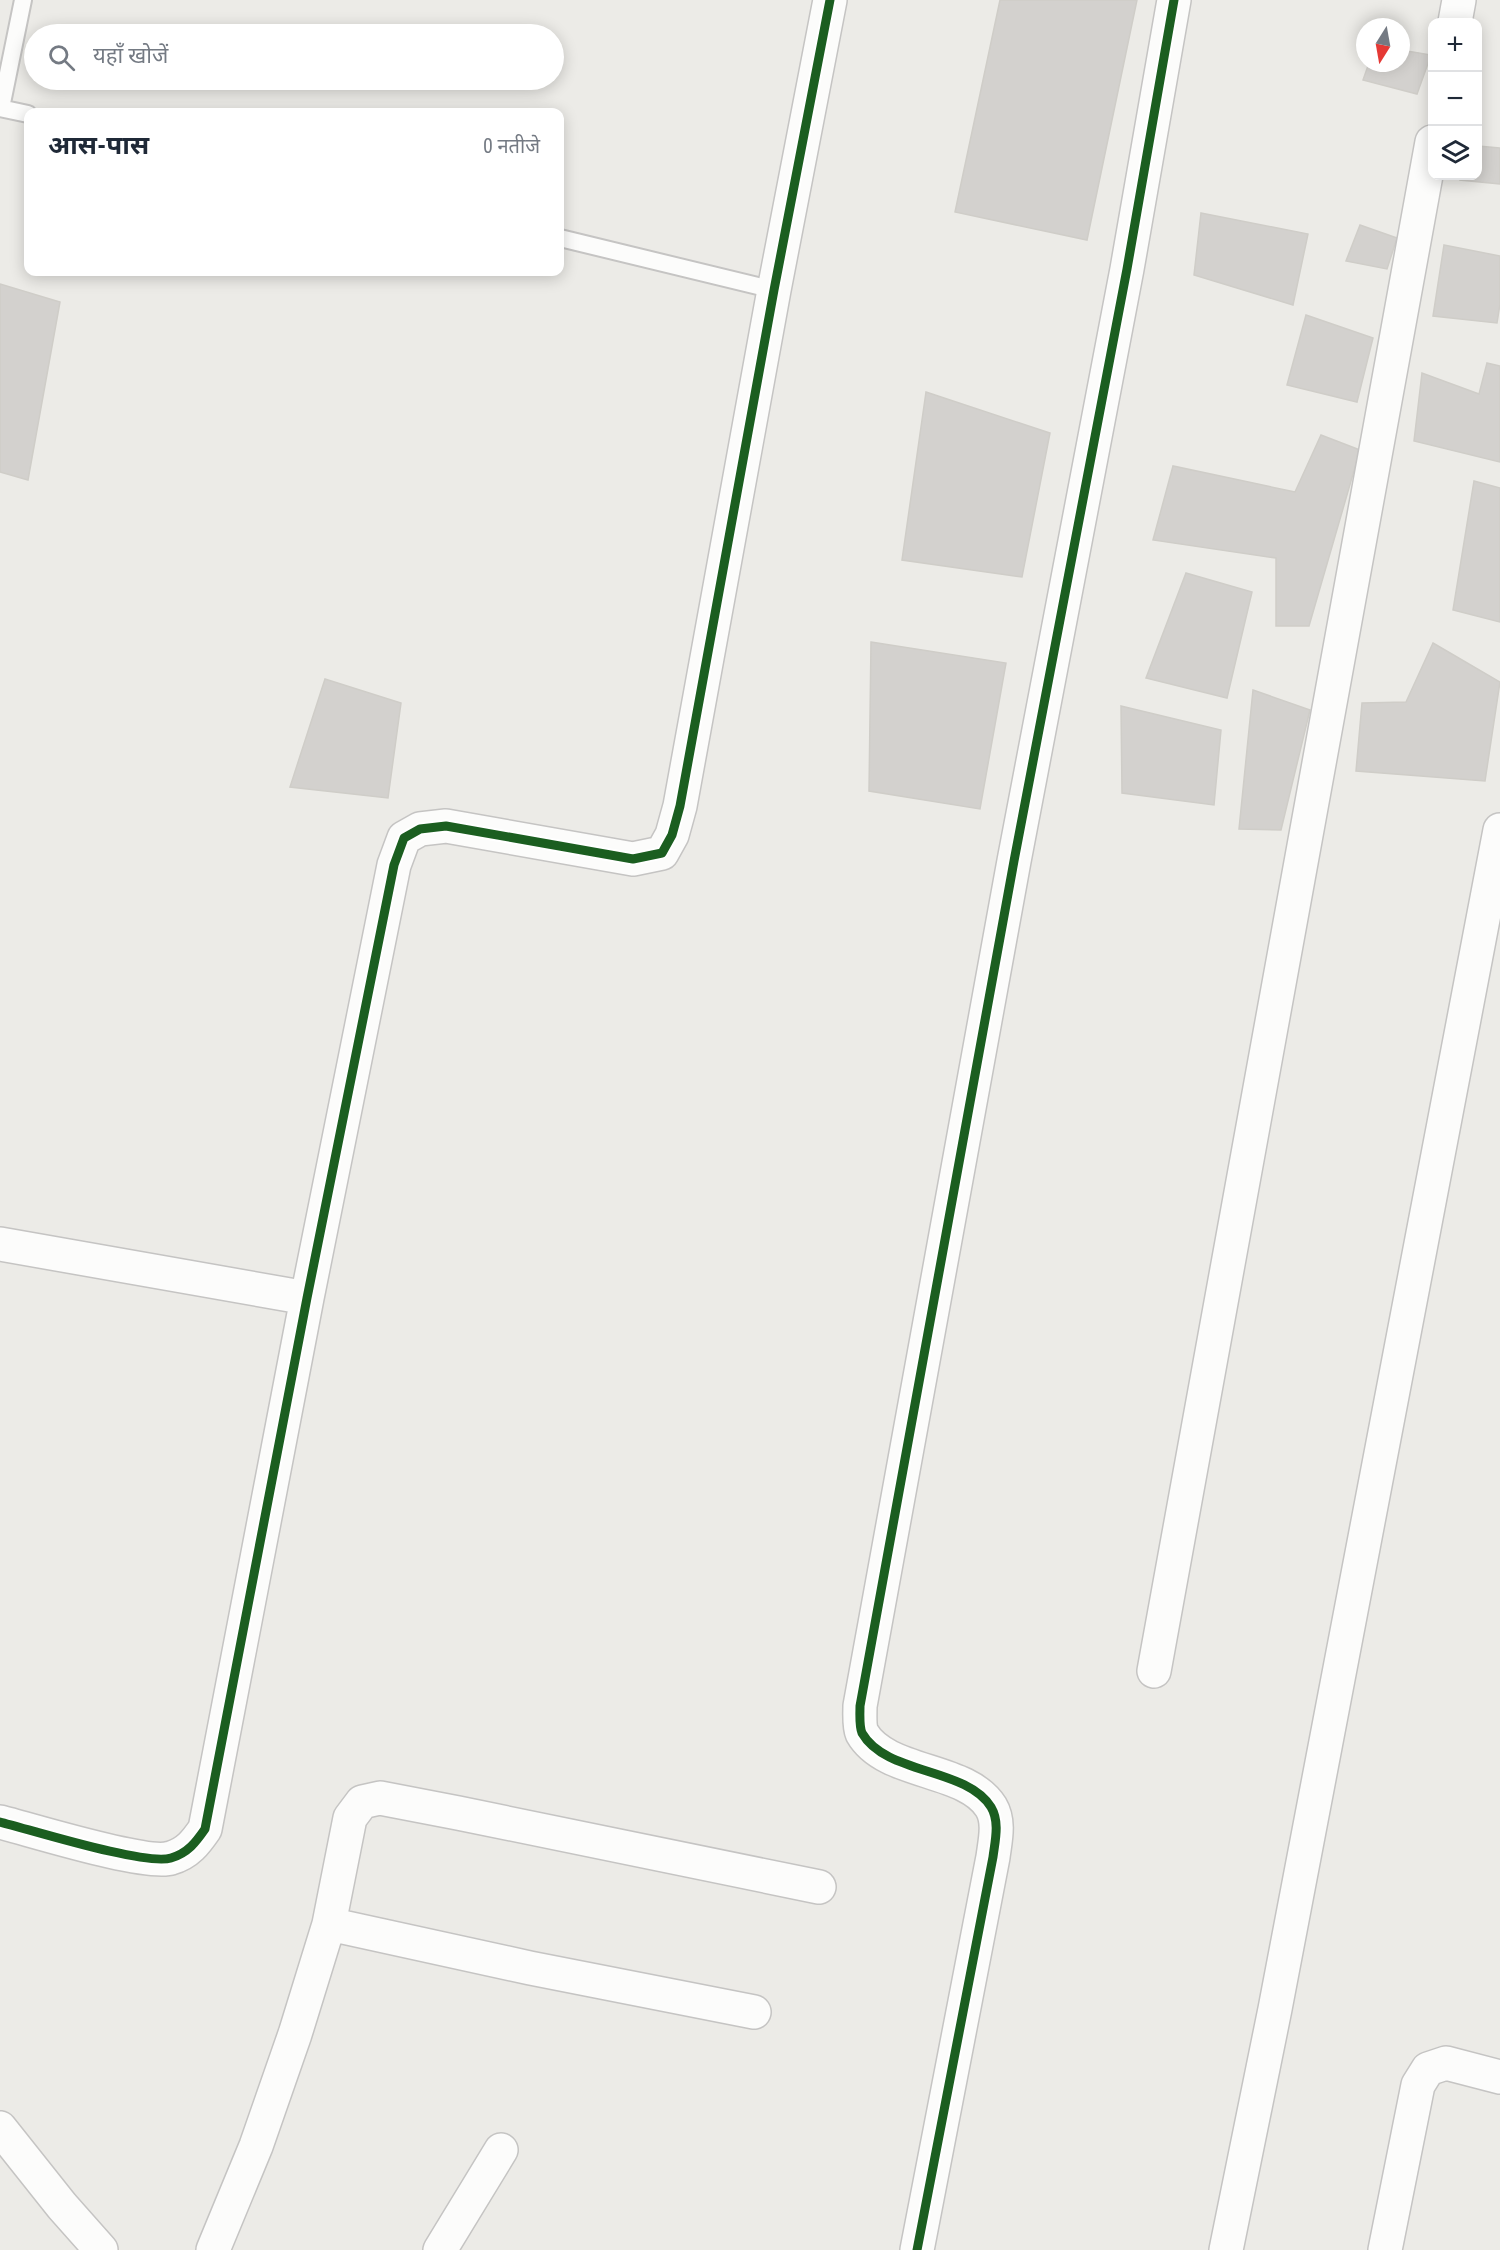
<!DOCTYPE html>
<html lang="hi">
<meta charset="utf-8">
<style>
:root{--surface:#fff;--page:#f2f2f3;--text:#1f2937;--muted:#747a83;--line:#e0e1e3}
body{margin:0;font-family:"Roboto Condensed","Noto Sans Devanagari",sans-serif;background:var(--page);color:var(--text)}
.controls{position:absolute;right:18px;top:18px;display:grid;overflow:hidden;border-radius:12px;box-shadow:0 3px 15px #0003}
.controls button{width:54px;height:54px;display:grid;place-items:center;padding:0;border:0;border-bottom:2px solid var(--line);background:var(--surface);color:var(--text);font:30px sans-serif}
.compass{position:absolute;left:1356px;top:18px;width:54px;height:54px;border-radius:50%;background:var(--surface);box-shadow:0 3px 15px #0003;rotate:191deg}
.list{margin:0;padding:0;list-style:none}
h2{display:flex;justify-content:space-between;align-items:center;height:78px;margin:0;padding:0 24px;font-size:26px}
h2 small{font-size:20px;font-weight:400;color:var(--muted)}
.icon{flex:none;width:33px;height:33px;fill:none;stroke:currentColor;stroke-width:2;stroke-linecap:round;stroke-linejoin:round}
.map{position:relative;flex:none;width:1500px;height:2250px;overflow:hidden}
.search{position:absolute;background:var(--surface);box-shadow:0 3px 15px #0003;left:24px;top:24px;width:540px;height:66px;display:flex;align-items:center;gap:15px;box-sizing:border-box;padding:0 21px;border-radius:33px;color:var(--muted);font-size:22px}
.panel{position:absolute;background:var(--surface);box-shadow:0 3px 15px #0003;left:24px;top:108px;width:540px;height:168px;border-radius:12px}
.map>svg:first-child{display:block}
.building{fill:#d3d1ce;stroke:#cfcdc8;stroke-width:1.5}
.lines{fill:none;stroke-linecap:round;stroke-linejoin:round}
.lane-casing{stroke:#c5c4c3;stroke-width:20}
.street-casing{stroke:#c5c4c3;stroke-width:36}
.lane{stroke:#fcfcfb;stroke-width:16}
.street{stroke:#fcfcfb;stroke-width:33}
.cycleway-casing{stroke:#fff;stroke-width:13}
.cycleway{stroke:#1b5e20;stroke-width:9}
</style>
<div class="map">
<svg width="1500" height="2250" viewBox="0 0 1500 2250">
<rect width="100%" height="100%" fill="#ecebe7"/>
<!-- building -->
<path class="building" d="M 1000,0 L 1137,0 L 1087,240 L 955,212 Z
M 1401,50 L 1431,55 L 1417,94 L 1363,80 L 1369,63 L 1401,63 Z
M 1478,146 L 1500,148 L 1500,184 L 1460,180 L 1461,176 L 1478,176 Z
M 1201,213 L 1308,234 L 1293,305 L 1194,275 Z
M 1360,225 L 1397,238 L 1387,269 L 1346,261 Z
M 1444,245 L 1500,256 L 1500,304 L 1497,323 L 1433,316 Z
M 0,284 L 60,302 L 28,480 L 0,472 Z
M 1306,315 L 1373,338 L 1357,402 L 1287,385 Z
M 1487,363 L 1500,366 L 1500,462 L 1414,441 L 1422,373 L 1479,394 Z
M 926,392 L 1050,433 L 1022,577 L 902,560 Z
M 1321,435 L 1360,450 L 1309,626 L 1276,626 L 1276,558 L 1153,540 L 1173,466 L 1295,492 Z
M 1474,481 L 1500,488 L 1500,622 L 1453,610 Z
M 1186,573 L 1252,592 L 1227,698 L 1146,678 Z
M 871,642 L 1006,663 L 980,809 L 869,791 Z
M 1433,643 L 1500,682 L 1485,781 L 1356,771 L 1362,703 L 1406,702 Z
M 325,679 L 401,703 L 388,798 L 290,787 Z
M 1253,690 L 1310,710 L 1281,830 L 1239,829 Z
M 1121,706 L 1221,730 L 1214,805 L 1122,793 Z"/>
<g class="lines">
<!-- lane casing -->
<g class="lane-casing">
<path id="lane" d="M 0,108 L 28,114
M 1,108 L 23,0
M 560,238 L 774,290"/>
</g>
<!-- street casing -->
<g class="street-casing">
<path id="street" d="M 1455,22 L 1459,0
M 0,1244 L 307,1298
M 1154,1671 C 1244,1161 1342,652 1432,142
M 0,1822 C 32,1830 146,1866 171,1858 C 188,1853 196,1842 205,1829 L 307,1298 L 394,865 L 404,838 L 420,829 L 446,826 L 633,859 L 662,853 L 672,835 L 680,806 L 774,290 L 830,0
M 329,1924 L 530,1968 L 754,2012
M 0,2128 L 62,2206 L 101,2250
M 213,2250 L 256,2146 L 295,2034 L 329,1924 L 350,1818 L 362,1802 L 380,1798 L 458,1813 L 819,1887
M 440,2250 L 501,2150
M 917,2250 L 993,1857 C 995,1841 1000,1822 991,1807 C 966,1767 886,1775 862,1733 C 859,1726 860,1714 860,1706 L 1014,861 L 1127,269 L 1174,0
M 1226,2250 L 1275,2009 L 1500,830
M 1385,2250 L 1418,2085 L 1428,2069 L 1446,2063 L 1500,2077"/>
</g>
<!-- lane -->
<use href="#lane" class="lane"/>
<!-- street -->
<use href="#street" class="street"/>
<!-- cycleway casing -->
<g class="cycleway-casing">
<path id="cycleway" d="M 0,1822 C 32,1830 146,1866 171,1858 C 188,1853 196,1842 205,1829 L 307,1298 L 394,865 L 404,838 L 420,829 L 446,826 L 633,859 L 662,853 L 672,835 L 680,806 L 774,290 L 830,0
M 917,2250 L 993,1857 C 995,1841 1000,1822 991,1807 C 966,1767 886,1775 862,1733 C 859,1726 860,1714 860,1706 L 1014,861 L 1127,269 L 1174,0"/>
</g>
<!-- cycleway -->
<use href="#cycleway" class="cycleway"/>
</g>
</svg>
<div class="controls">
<button>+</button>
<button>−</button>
<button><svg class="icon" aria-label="layers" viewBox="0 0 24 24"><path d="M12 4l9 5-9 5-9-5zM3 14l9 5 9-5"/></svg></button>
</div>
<svg class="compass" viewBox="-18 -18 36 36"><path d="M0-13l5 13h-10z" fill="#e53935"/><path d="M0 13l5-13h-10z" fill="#747a83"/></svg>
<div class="search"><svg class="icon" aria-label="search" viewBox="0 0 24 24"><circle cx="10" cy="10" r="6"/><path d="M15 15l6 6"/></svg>यहाँ खोजें</div>
<section class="panel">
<h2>आस-पास<small>0 नतीजे</small></h2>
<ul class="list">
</ul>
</section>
</div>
